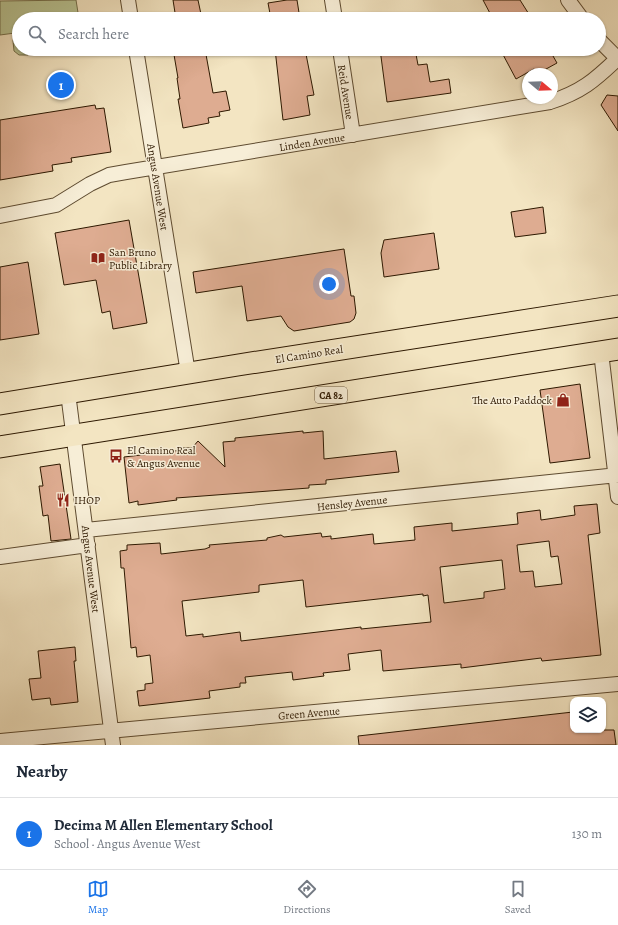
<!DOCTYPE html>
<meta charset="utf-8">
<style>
:root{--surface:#fff;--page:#f6f6f7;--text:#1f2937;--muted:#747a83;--line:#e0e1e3;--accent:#1a73e8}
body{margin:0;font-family:Alegreya,serif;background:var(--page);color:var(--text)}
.controls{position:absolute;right:12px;bottom:12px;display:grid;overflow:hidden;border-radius:8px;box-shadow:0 1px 3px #0004}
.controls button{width:36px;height:36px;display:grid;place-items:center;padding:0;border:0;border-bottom:1px solid var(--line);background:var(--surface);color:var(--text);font:20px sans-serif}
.compass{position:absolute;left:522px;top:68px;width:36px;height:36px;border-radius:50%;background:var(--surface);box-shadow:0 1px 3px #0004;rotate:109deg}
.you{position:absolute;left:329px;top:284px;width:14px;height:14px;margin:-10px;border:3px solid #fff;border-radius:50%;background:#1a73e8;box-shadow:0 0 0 6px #1a73e833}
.badge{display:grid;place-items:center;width:26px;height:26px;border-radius:50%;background:var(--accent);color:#fff;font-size:13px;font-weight:700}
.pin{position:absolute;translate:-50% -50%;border:2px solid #fff;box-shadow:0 1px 4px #0006}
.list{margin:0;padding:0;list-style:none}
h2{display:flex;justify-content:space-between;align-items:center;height:52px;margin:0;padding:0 16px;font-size:17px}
h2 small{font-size:13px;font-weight:400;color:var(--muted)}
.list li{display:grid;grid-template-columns:26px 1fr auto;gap:12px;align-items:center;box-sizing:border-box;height:72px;padding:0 16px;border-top:1px solid var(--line)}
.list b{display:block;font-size:15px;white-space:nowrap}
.list p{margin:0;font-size:13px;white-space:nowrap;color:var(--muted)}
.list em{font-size:13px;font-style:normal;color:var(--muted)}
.icon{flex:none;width:22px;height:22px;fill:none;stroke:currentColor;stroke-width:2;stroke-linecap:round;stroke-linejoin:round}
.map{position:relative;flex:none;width:618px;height:745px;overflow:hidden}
.search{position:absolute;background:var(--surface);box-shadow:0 1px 3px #0004;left:12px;right:12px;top:12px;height:44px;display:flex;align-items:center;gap:10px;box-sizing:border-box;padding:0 14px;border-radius:22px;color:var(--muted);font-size:15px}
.sheet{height:124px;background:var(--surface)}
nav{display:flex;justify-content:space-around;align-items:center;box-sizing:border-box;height:56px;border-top:1px solid var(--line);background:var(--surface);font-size:11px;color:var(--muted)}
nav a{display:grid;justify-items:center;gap:2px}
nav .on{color:var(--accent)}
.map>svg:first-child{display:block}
.green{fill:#b9c594;stroke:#736e4a}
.building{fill:#deac91;stroke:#2d1800;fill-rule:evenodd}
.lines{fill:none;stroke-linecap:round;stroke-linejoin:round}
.minor-casing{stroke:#5e4b30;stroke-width:16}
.primary-casing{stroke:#2d1800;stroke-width:23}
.minor{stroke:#f7eed7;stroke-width:14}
.primary{stroke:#f3e5c2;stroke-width:21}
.labels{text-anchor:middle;stroke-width:3;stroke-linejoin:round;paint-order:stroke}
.shield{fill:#f7eed7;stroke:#6a5840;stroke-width:1}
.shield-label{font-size:10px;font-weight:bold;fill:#2d1800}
.street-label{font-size:11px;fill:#2d1800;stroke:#f7eed7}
.poi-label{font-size:11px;fill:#2d1800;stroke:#f7eed7;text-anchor:start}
</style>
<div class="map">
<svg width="618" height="745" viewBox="0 0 618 745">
<rect width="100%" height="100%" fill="#f3e5c2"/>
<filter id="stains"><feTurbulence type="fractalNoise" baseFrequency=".005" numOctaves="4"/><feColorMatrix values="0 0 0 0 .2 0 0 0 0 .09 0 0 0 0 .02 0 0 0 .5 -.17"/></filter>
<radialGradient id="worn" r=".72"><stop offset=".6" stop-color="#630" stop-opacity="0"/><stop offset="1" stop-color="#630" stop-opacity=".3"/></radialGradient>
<!-- green -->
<path class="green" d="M 76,0 L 79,19 L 19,19 L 19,49 L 30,49 L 28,55 L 19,55 L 14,51 L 13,41 L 15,33 L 0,35 L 0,1 Z"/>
<!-- building -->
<path class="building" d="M 173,0 L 198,0 L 202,19 L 176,19 Z
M 287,0 L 297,0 L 300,19 L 271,19 L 268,3 Z
M 483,0 L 520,0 L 532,19 L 493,19 Z
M 173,49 L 205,49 L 213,93 L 226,91 L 230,110 L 219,112 L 220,116 L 208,118 L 209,123 L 183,128 L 178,99 L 180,99 L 177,78 L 178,78 Z
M 275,49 L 305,49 L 314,95 L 307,96 L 310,115 L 283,120 Z
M 380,49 L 415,49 L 418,65 L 427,64 L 430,82 L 449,79 L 451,93 L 387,102 Z
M 500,49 L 549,49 L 557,63 L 537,74 L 534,69 L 516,79 Z
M 607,95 L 618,96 L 618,131 L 601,105 Z
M 95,105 L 96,109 L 104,108 L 111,152 L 71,158 L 72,162 L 52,165 L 53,171 L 0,180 L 0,120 Z
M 543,207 L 546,233 L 515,237 L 511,212 Z
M 129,220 L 147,323 L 113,329 L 110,311 L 102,313 L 96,280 L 64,285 L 55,233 Z
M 434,233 L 439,269 L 384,277 L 381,253 L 384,240 Z
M 344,249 L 351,296 L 354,296 L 356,313 L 354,319 L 350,322 L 294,331 L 288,327 L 281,316 L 247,321 L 242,286 L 196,293 L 193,272 Z
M 28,262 L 39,334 L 0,340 L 0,267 Z
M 580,384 L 590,458 L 550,463 L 540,390 Z
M 303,431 L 303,433 L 323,431 L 324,459 L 396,451 L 399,472 L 326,480 L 326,484 L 309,485 L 309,488 L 176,498 L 177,500 L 138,505 L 138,501 L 129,503 L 124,457 L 183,450 L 183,448 L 192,448 L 198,441 L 225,467 L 223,442 L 235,441 L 235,438 Z
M 60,464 L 71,539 L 51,541 L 48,515 L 43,516 L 39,486 L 43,486 L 40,467 Z
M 597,504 L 600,533 L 588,535 L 601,655 L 542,661 L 541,658 L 461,668 L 461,664 L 383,671 L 381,650 L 348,654 L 350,670 L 323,673 L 324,676 L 293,680 L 292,672 L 245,677 L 246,683 L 240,683 L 240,687 L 209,691 L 210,698 L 139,706 L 137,691 L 145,690 L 145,684 L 153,683 L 150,655 L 137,657 L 136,647 L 131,648 L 124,568 L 121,568 L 120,551 L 127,550 L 127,545 L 160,543 L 161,554 L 205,549 L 210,547 L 209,545 L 267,540 L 267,538 L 281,535 L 284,537 L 321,533 L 322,537 L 331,536 L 331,539 L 373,534 L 374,544 L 415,540 L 414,527 L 452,523 L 452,531 L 518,524 L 517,513 L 540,510 L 541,520 L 575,515 L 574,506 ZM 549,541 L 551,557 L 558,556 L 562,584 L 535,587 L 533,571 L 520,572 L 517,545 ZM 502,560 L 505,589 L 484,592 L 484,598 L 444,603 L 440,567 ZM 303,580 L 306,607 L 423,594 L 423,596 L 428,595 L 431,622 L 361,629 L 361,627 L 241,641 L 240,632 L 203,637 L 203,634 L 186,636 L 182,601 L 259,592 L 259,585 Z
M 75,647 L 76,661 L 74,661 L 78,702 L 51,705 L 50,698 L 32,700 L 29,679 L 41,678 L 38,651 Z
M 573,712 L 573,730 L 614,730 L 616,745 L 359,745 L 358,736 Z"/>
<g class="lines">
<!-- minor casing -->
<g class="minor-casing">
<path id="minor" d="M 128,0 L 131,19
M 332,0 L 335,19
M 568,0 L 582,19
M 599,40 L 618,59
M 136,49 L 188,373
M 340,49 L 353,135
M 0,216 L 56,205 L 90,184 L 109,175 L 126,172 L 550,102 C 581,92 594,81 618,58
M 601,352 L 618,497
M 68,393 L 113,745
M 86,530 L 618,475
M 0,557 L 88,545
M 0,741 L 618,684"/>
</g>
<!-- primary casing -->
<g class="primary-casing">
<path id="primary" d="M 0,404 L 238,365 L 618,306
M 0,447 L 618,349"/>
</g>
<!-- minor -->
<use href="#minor" class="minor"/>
<!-- primary -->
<use href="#primary" class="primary"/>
</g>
<!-- icons -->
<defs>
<g id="library-bare" transform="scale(1.08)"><path d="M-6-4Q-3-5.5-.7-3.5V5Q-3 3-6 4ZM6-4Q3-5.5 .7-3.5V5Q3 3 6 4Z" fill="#8f2418" stroke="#f7eed7" stroke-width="2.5" paint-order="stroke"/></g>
<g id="shop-bare" transform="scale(1.08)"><path d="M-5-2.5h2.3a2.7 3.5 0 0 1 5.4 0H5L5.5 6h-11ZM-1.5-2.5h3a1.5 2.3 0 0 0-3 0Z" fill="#8f2418" stroke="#f7eed7" stroke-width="2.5" paint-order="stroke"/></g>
<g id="bus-bare" transform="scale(1.08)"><path d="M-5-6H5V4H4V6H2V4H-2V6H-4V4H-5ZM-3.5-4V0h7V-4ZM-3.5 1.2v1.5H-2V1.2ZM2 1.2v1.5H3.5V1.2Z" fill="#8f2418" stroke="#f7eed7" stroke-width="2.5" paint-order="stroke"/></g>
<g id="restaurant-bare" transform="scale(1.08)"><path d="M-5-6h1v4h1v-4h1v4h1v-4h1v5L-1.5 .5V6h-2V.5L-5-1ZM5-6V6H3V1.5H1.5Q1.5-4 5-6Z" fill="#8f2418" stroke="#f7eed7" stroke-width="2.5" paint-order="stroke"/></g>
</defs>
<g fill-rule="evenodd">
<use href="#library-bare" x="98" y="258"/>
<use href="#shop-bare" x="563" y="400"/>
<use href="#bus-bare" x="116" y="456"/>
<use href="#restaurant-bare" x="63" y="500"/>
</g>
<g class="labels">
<!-- shield labels -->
<rect class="shield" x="315" y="387" width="32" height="16" rx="3"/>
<g class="shield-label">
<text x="331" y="399">CA 82</text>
</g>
<!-- street labels -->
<g class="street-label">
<text transform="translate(346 92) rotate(81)" y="4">Reid Avenue</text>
<text transform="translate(312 142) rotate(-9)" y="4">Linden Avenue</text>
<text transform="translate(158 187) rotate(81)" y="4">Angus Avenue West</text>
<text transform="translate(309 354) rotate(-9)" y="4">El Camino Real</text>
<text transform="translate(352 503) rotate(-6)" y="4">Hensley Avenue</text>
<text transform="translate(91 569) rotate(83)" y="4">Angus Avenue West</text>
<text transform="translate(309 713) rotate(-5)" y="4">Green Avenue</text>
</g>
<!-- poi labels -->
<g class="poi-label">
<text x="109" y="256">San Bruno<tspan x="109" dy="13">Public Library</tspan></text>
<text x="552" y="404" text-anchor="end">The Auto Paddock</text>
<text x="127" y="454">El Camino Real<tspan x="127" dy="13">&amp; Angus Avenue</tspan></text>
<text x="74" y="504">IHOP</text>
</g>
</g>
<rect width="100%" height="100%" filter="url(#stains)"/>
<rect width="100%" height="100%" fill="url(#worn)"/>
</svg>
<div class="controls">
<button><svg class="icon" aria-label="layers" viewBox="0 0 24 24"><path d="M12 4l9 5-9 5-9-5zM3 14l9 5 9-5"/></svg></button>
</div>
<svg class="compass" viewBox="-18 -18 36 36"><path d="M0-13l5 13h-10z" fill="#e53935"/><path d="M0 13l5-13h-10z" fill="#747a83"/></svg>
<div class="you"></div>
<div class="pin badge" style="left:61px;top:85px">1</div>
<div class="search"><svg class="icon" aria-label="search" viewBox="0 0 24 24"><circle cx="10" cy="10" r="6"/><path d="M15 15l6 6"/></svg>Search here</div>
</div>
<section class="sheet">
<h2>Nearby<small></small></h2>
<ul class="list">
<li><span class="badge">1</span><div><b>Decima M Allen Elementary School</b><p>School · Angus Avenue West</p></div><em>130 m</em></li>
</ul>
</section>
<nav>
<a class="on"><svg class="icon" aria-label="map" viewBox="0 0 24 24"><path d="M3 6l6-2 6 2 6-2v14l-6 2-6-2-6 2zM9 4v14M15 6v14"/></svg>Map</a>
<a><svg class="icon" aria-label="directions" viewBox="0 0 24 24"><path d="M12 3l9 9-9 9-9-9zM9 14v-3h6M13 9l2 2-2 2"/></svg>Directions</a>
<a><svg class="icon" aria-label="saved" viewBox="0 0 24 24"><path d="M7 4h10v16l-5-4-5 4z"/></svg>Saved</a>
</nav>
